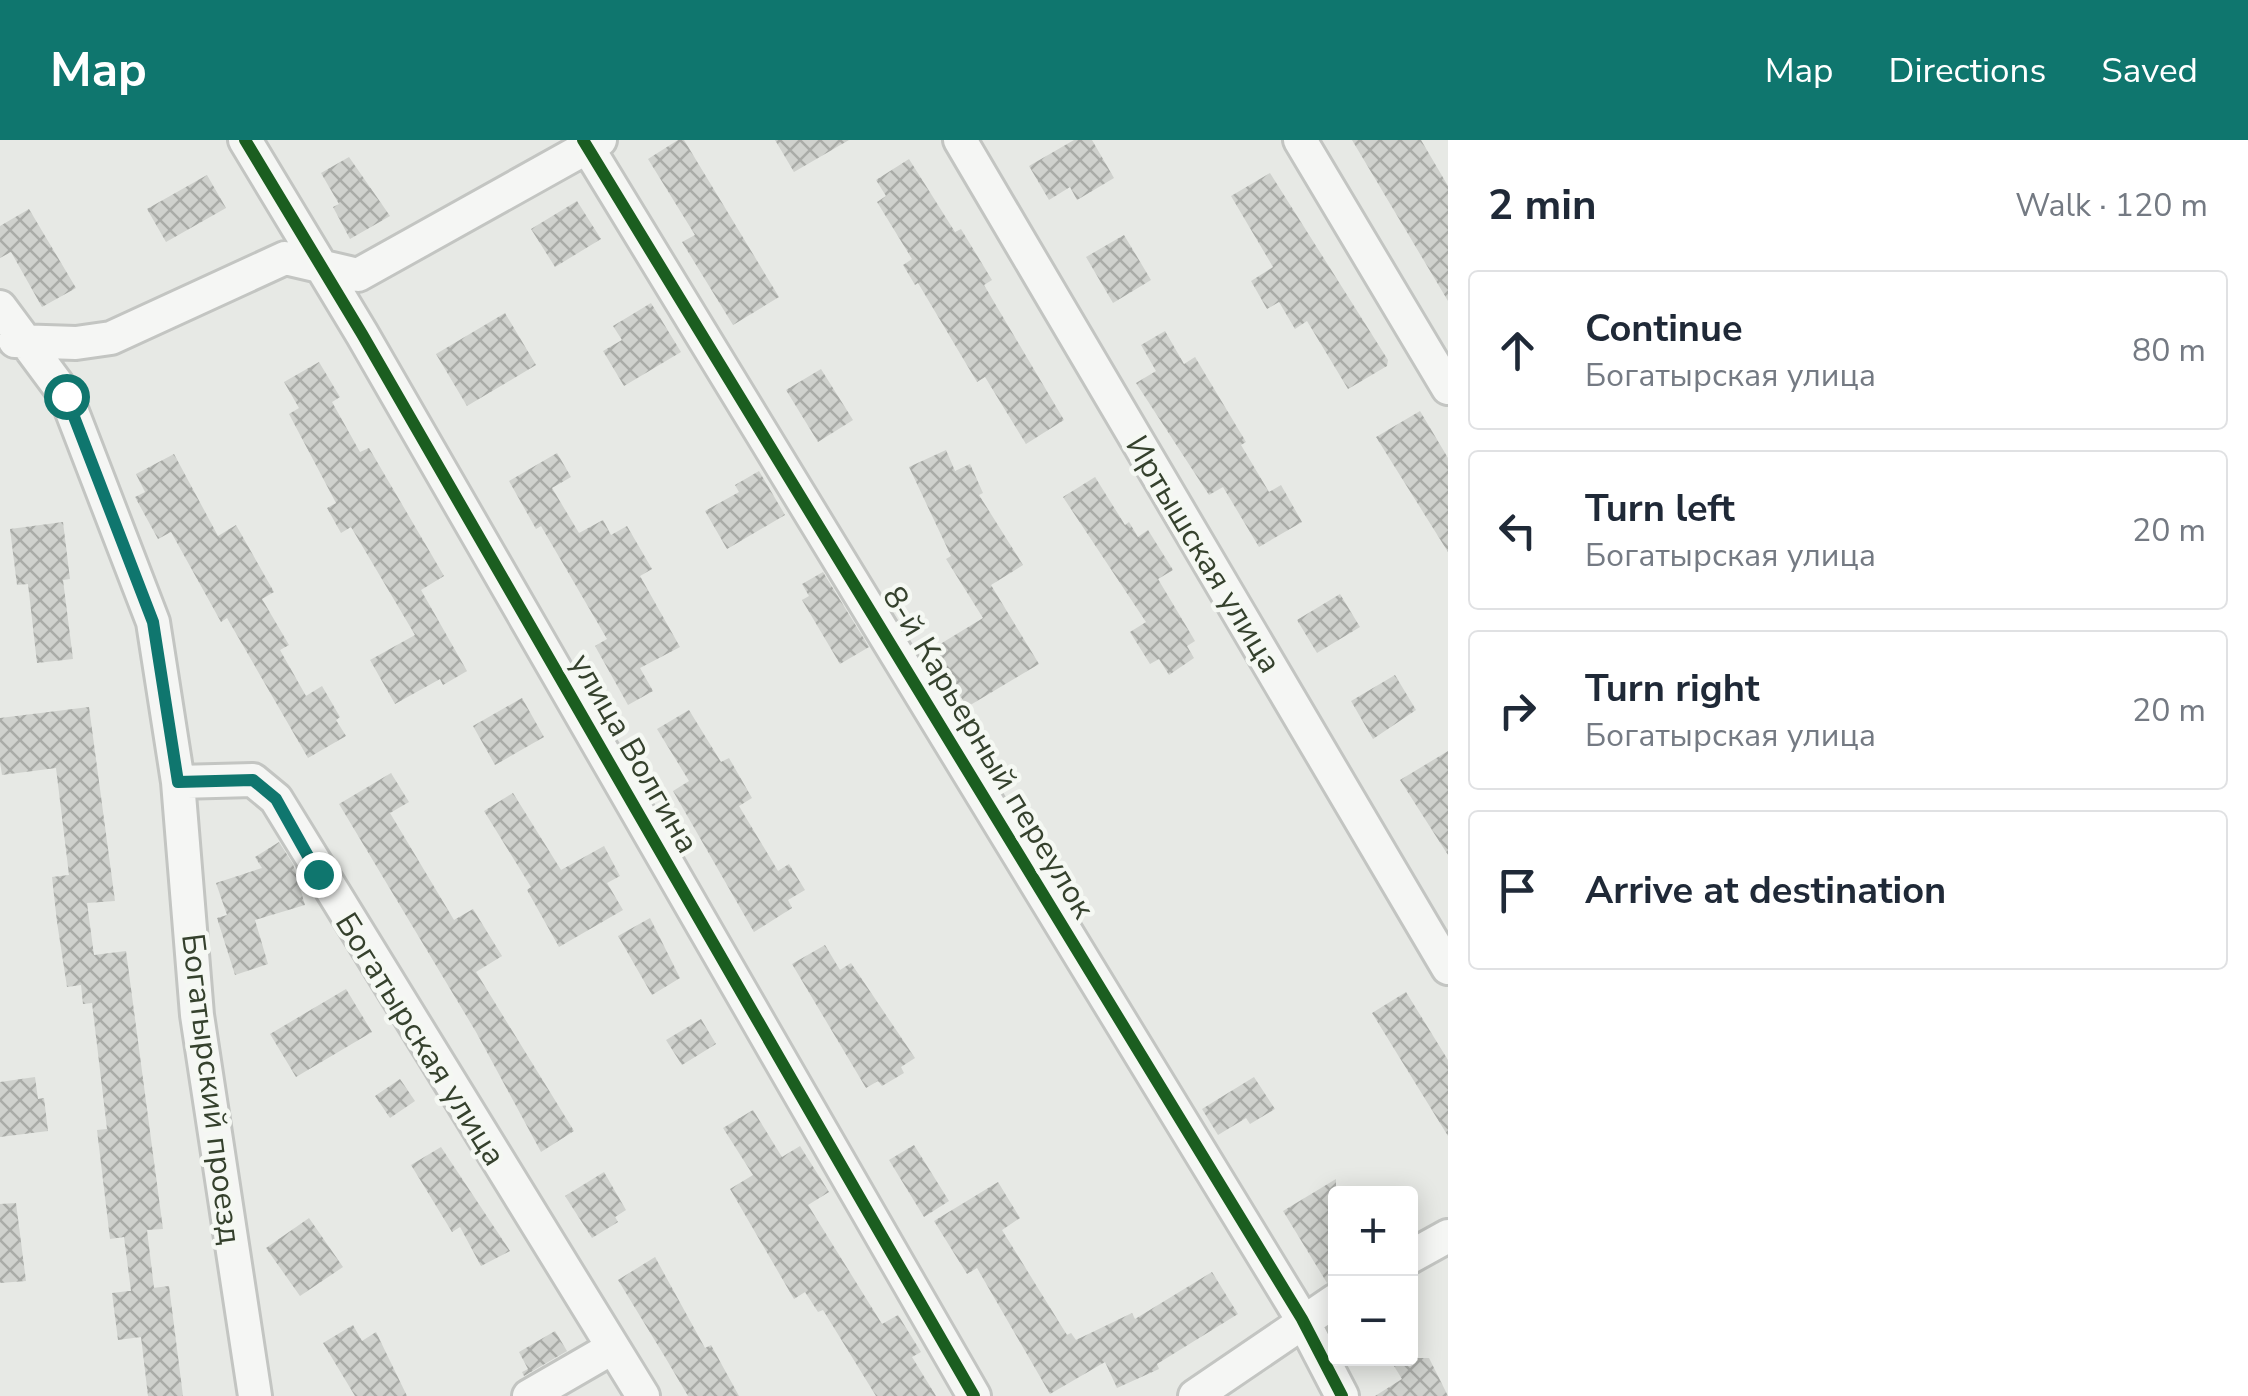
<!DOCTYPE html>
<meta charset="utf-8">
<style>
:root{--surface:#fff;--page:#f6f6f7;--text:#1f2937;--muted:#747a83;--line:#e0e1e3;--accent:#0f766e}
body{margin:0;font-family:"Nunito Sans",sans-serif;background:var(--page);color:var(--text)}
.controls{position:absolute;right:30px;bottom:30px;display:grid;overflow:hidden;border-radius:10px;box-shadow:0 5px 25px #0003}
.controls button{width:90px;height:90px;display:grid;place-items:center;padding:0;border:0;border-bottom:2px solid var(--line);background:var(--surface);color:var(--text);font:50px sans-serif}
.stop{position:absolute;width:30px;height:30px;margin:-22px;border:8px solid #0f766e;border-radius:50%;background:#fff}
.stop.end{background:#0f766e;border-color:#fff;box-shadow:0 2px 10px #0008}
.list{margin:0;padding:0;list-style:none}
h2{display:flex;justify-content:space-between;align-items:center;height:130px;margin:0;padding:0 40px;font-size:42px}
h2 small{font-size:32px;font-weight:400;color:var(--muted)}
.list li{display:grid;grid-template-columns:65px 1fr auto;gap:30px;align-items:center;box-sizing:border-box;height:160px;margin:0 20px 20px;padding:0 20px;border:2px solid var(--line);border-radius:10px}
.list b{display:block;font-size:38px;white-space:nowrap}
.list p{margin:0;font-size:32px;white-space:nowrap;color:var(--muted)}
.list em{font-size:32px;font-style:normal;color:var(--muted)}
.icon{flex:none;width:55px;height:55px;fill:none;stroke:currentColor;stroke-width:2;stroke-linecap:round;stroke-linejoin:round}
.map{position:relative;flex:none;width:1448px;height:1256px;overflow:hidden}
header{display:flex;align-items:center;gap:60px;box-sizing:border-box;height:140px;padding:0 50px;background:var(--accent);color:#fff}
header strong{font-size:48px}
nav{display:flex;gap:55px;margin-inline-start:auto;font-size:35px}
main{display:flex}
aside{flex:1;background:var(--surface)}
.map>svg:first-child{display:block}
.building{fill:url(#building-cross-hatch)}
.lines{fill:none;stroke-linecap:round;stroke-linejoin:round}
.minor-casing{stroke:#c3c5c2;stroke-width:38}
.minor{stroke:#f5f6f4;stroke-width:32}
.cycleway-casing{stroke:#f5f8f3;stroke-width:19}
.cycleway{stroke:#1b5e20;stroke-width:12}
.route{stroke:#0f766e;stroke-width:12}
.labels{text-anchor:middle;stroke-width:9;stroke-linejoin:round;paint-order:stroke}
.street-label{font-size:32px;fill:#35412d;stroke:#f5f8f3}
</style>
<header>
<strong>Map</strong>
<nav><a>Map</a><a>Directions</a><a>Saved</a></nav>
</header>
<main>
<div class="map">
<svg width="1448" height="1256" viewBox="0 0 1448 1256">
<defs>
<pattern id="building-cross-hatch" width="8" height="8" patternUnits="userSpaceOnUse" patternTransform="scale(2.5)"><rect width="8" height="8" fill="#cfd1cd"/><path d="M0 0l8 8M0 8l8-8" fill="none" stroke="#a9aba7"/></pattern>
</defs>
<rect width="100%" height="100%" fill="#e7e9e5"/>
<!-- building -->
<path class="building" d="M 678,0 L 684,0 L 779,157 L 733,185 L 682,102 L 695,95 L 648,19 Z
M 775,0 L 849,0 L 794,32 Z
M 1074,0 L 1092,0 L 1114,38 L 1077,60 L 1070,47 L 1049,60 L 1029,26 Z
M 1352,0 L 1421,0 L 1448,46 L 1448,161 Z
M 349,17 L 390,76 L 350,99 L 333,67 L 339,64 L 321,33 Z
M 909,19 L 955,92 L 961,89 L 992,140 L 984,145 L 1064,280 L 1026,304 L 985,237 L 977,242 L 918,143 L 915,145 L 903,125 L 912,119 L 877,62 L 886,56 L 876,40 Z
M 1270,33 L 1388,220 L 1387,226 L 1348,249 L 1307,181 L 1295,189 L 1279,162 L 1267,169 L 1251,141 L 1273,127 L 1231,56 Z
M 207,35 L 226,68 L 166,102 L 147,69 Z
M 577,61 L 601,99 L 555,127 L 531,89 Z
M 29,69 L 76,148 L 42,167 L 11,112 L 0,118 L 0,86 Z
M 1124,95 L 1151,140 L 1113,163 L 1086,117 Z
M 651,163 L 681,212 L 624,246 L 603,211 L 622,200 L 613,186 Z
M 505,173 L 536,225 L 467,266 L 436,214 Z
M 1165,191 L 1184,224 L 1195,217 L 1246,302 L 1241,305 L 1269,352 L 1281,345 L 1302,382 L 1259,407 L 1223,347 L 1209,355 L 1136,243 L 1156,231 L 1141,205 Z
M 319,222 L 340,257 L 332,262 L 360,312 L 369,308 L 444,436 L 421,450 L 467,531 L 443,545 L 440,539 L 395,564 L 370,520 L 415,495 L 351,387 L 341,393 L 327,368 L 336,363 L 289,274 L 299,268 L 284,242 Z
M 821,229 L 853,280 L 818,302 L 786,250 Z
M 1420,271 L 1448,318 L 1448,412 L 1376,297 Z
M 946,310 L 955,331 L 970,324 L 983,353 L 979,355 L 1023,425 L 991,445 L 1039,524 L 967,567 L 932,509 L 983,478 L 946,419 L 951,416 L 909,327 Z
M 557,313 L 571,337 L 552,348 L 579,393 L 603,380 L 611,395 L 627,386 L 652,429 L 640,436 L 680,507 L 640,528 L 653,551 L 628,565 L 595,506 L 607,499 L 541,386 L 536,389 L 509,341 Z
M 174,314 L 218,396 L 236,385 L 274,452 L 262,459 L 289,505 L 280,510 L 306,556 L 322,546 L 340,577 L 336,580 L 346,596 L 308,618 L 227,478 L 221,482 L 171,392 L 158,399 L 135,357 L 145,352 L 136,334 Z
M 759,331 L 785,375 L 727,409 L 705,371 L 739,352 L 735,345 Z
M 1095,337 L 1125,385 L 1129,382 L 1138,397 L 1148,390 L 1173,430 L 1158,439 L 1195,501 L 1187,506 L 1194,518 L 1169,535 L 1159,519 L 1150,524 L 1130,492 L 1146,482 L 1063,357 Z
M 63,382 L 70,439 L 63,440 L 73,519 L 37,523 L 28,444 L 17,445 L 10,389 Z
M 823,432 L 869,507 L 840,524 L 802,460 L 809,456 L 802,444 Z
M 1340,454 L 1360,487 L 1317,513 L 1297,480 Z
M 1395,535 L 1416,570 L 1373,599 L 1351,561 Z
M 522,558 L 544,597 L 495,625 L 473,586 Z
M 89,567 L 115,761 L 87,763 L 94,815 L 126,811 L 163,1089 L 147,1090 L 154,1148 L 131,1151 L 124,1097 L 110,1099 L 97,990 L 107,989 L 92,863 L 83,864 L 81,845 L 67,847 L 57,782 L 52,737 L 69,735 L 56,628 L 2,635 L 0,622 L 0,578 Z
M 689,570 L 721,622 L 729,618 L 752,658 L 739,666 L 778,731 L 789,724 L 805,750 L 788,760 L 792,768 L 754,792 L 673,651 L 689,641 L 657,589 Z
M 1448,611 L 1448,715 L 1400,640 Z
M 391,633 L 409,662 L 390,673 L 454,780 L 473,769 L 502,816 L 476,832 L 574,991 L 541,1012 L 476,892 L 339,664 Z
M 513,653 L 561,730 L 604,706 L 620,736 L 607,743 L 623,770 L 559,807 L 527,750 L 531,747 L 484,671 Z
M 279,702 L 293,724 L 305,765 L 255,780 L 268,824 L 235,835 L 217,778 L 227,775 L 216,743 L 262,728 L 255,717 Z
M 650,778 L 680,838 L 652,855 L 618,796 Z
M 825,805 L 840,830 L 851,823 L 915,918 L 901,927 L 904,933 L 882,946 L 878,941 L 866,948 L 792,824 Z
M 346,849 L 372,892 L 296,937 L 270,894 Z
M 1406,852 L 1448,920 L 1448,996 L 1372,873 Z
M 701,879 L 716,904 L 682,925 L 666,900 Z
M 35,937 L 38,959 L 44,958 L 48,991 L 0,997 L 0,942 Z
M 1254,937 L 1275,969 L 1250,984 L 1246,978 L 1218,995 L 1202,969 Z
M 400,939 L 415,961 L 390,978 L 375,956 Z
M 753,970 L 782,1017 L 800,1006 L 829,1052 L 808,1065 L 882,1184 L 898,1175 L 921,1212 L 912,1217 L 936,1256 L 876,1256 L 823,1170 L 818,1172 L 805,1152 L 794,1159 L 730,1049 L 753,1035 L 723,988 Z
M 914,1005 L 949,1061 L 924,1077 L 889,1020 Z
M 441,1007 L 510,1111 L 481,1126 L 460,1087 L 452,1092 L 411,1025 Z
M 604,1032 L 626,1070 L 615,1077 L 618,1082 L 592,1098 L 565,1056 Z
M 1336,1039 L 1336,1140 L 1327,1143 L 1283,1071 Z
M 998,1042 L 1020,1078 L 1002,1090 L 1067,1195 L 1071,1193 L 1076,1200 L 1132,1173 L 1135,1179 L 1212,1132 L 1238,1174 L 1157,1224 L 1159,1229 L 1117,1248 L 1105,1222 L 1050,1254 L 977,1128 L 967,1134 L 934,1081 Z
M 16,1063 L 26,1141 L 0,1143 L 0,1064 Z
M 309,1078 L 343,1127 L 300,1156 L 266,1108 Z
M 655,1117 L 705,1208 L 711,1205 L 739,1256 L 688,1256 L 665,1217 L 618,1140 Z
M 169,1146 L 183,1256 L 148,1256 L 141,1197 L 118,1200 L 112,1153 Z
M 353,1185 L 362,1201 L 376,1192 L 407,1256 L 355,1256 L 323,1203 Z
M 555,1191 L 567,1211 L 524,1236 L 522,1232 L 528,1229 L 519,1212 Z
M 1389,1218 L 1429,1218 L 1448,1256 L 1375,1256 L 1402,1239 Z"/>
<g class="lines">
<!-- minor casing -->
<g class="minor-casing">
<path id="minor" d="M 245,0 L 362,194 L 974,1256
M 583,0 L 1302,1179 L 1342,1256
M 960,0 L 1448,828
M 1300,0 L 1448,248
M 0,167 L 66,256 L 153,482 L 178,642 L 197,875 L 255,1256
M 15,201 L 76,203 L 111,198 L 285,118 L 358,135 L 600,0
M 178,642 L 253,640 L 276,659 L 643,1256
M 1410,1117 L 1448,1096
M 529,1256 L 612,1208
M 1195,1256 L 1336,1160"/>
</g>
<!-- minor -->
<use href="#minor" class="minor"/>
<!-- cycleway casing -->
<g class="cycleway-casing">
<path id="cycleway" d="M 245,0 L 362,194 L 974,1256
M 583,0 L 1302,1179 L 1342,1256"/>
</g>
<!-- cycleway -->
<use href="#cycleway" class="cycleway"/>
</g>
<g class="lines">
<!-- route -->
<path class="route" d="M 66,256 L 153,482 L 178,642 L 253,640 L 276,659 L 318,734"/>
</g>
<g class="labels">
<!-- street labels -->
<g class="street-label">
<text transform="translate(1204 414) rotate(59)" y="11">Иртышская улица</text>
<text transform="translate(989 612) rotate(59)" y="11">8-й Карьерный переулок</text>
<text transform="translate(635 613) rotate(60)" y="11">улица Волгина</text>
<text transform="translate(421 899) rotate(58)" y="11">Богатырская улица</text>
<text transform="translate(212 949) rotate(83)" y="11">Богатырский проезд</text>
</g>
</g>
</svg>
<div class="controls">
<button>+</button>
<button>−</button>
</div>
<div class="stop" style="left:66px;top:256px"></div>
<div class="stop end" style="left:318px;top:734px"></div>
</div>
<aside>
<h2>2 min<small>Walk · 120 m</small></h2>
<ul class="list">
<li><svg class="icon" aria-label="ahead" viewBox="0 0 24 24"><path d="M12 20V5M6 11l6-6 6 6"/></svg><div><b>Continue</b><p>Богатырская улица</p></div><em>80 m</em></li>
<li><svg class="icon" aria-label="left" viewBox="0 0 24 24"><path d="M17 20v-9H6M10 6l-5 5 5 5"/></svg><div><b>Turn left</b><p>Богатырская улица</p></div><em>20 m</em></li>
<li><svg class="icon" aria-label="right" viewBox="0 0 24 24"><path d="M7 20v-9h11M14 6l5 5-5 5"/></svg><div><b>Turn right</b><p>Богатырская улица</p></div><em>20 m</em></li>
<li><svg class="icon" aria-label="arrive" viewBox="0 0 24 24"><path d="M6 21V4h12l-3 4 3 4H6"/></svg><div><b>Arrive at destination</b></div></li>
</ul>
</aside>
</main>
